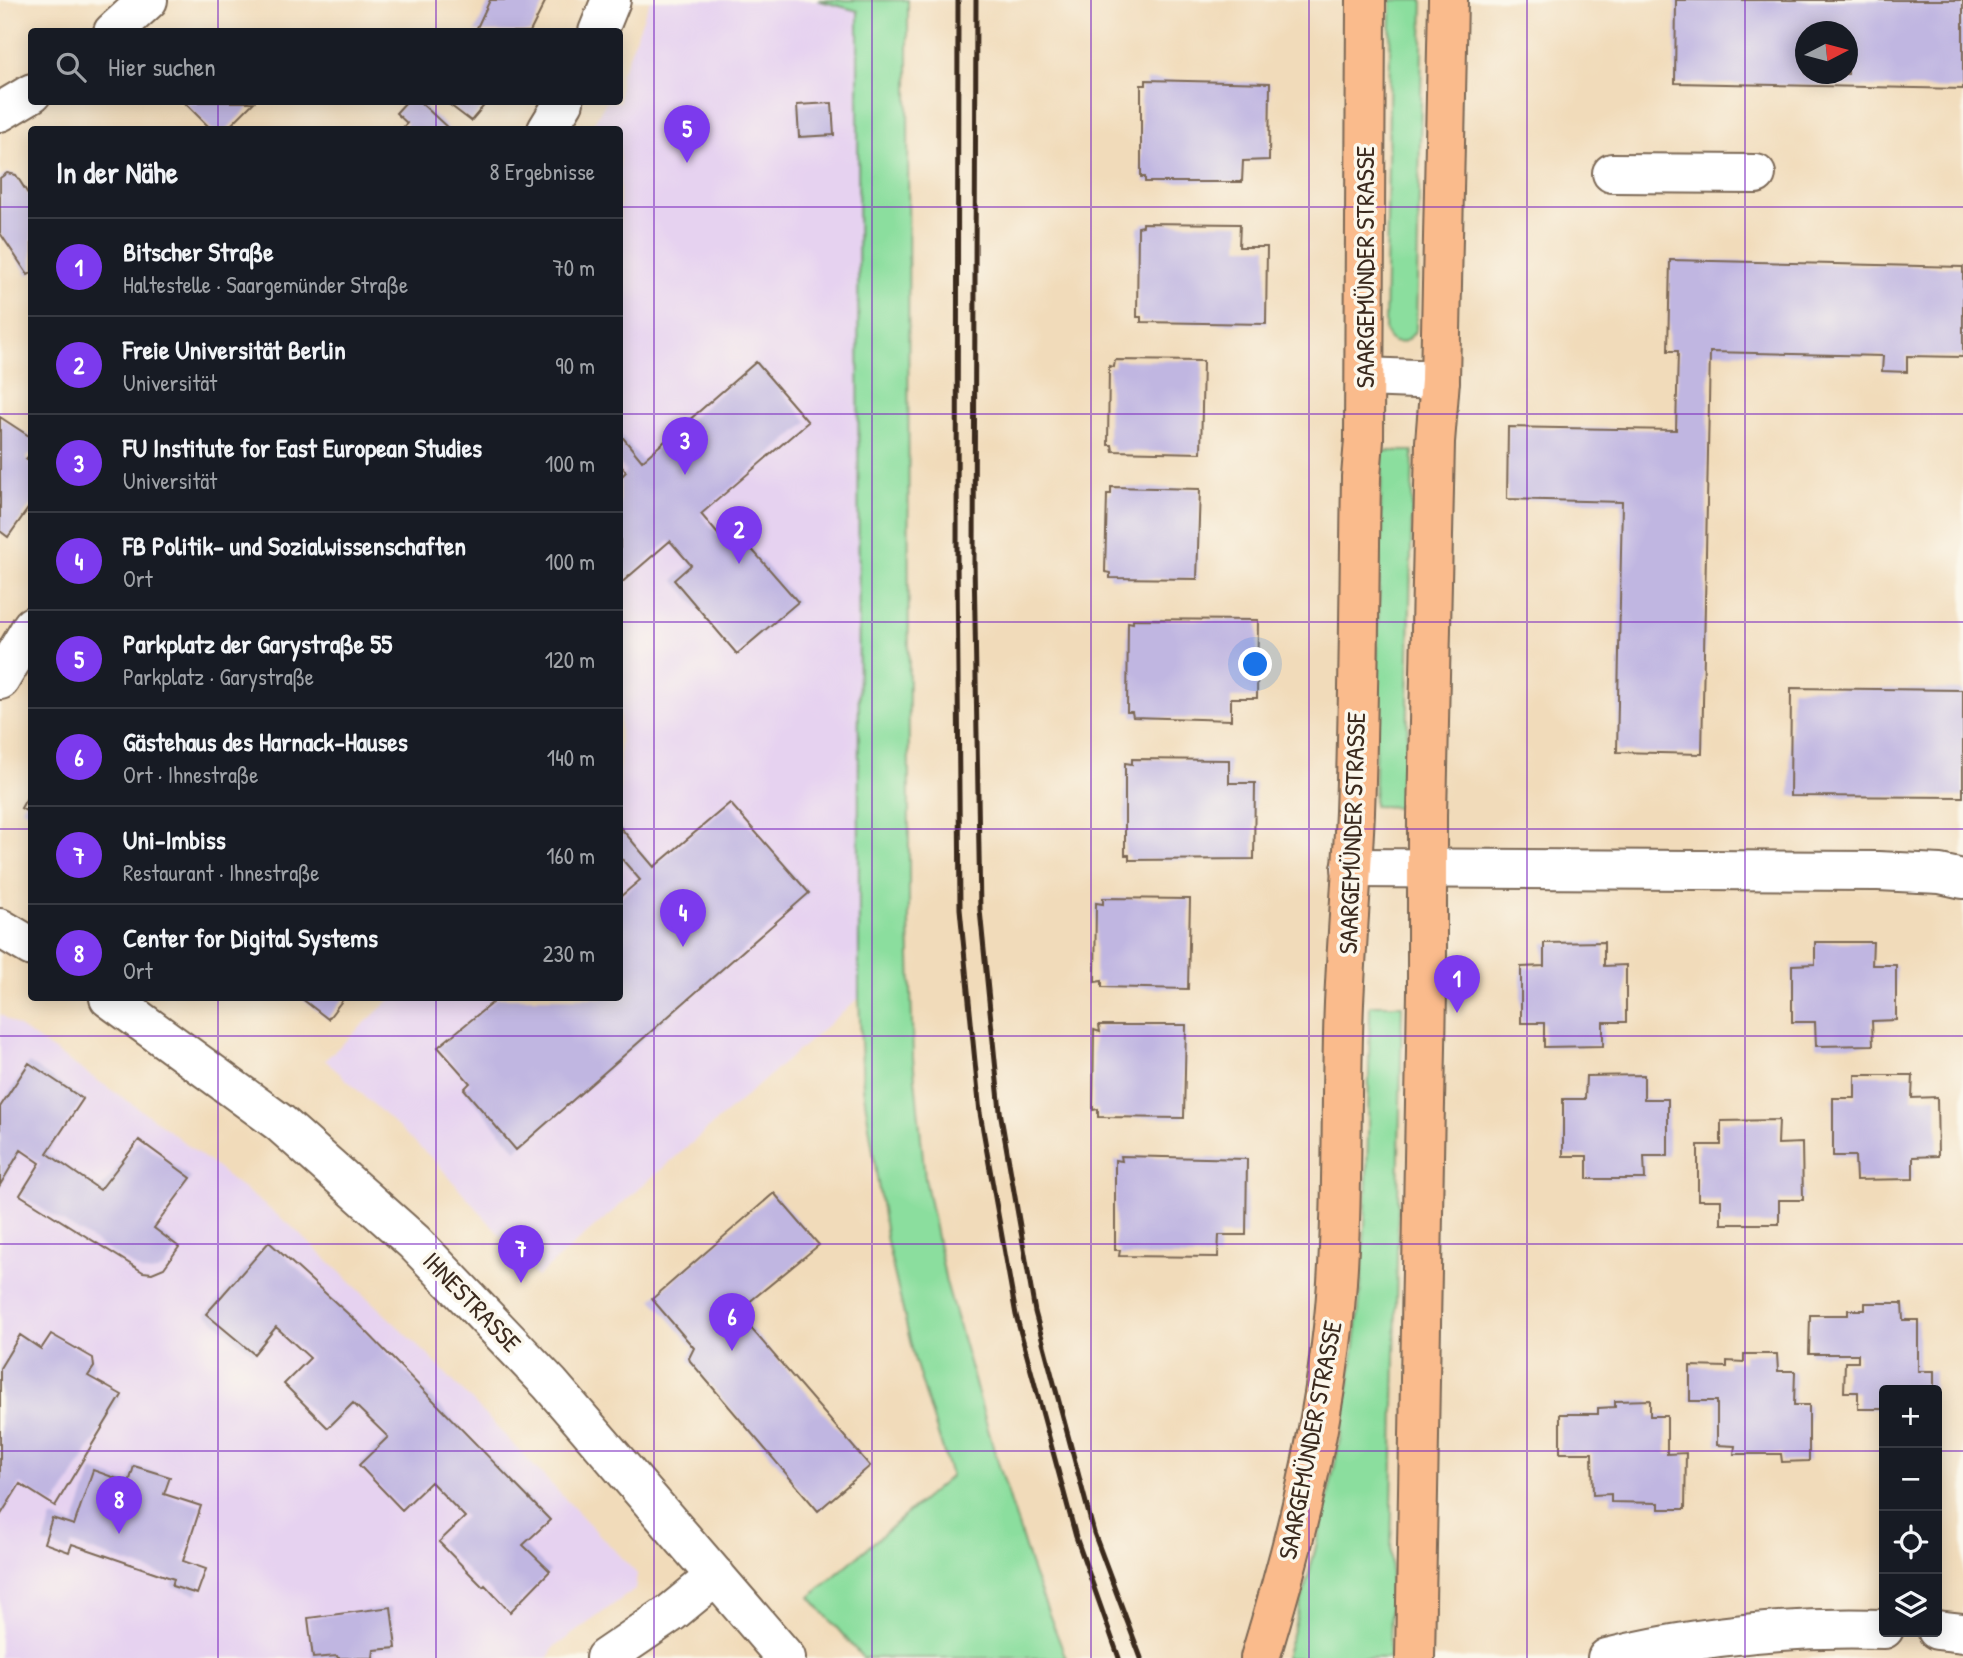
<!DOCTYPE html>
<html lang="de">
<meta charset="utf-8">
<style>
:root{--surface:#171b24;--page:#242831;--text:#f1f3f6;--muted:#9ea1a6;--line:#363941;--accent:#7c3aed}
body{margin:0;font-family:"Patrick Hand",sans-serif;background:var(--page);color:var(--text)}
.controls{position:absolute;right:21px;bottom:21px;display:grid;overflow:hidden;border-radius:7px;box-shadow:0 4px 18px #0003}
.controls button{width:63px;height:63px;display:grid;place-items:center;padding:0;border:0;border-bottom:2px solid var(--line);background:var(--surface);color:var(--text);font:35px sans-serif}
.compass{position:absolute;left:1795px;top:21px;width:63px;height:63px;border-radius:50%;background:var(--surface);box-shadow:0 4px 18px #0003;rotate:84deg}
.you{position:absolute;left:1256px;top:665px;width:24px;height:24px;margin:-18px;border:5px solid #fff;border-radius:50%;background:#1a73e8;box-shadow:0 0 0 10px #1a73e833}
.badge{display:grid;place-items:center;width:46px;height:46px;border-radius:50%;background:var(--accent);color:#fff;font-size:23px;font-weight:700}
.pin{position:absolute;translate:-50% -58px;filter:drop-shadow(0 2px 4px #0008)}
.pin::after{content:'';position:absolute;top:37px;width:24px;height:21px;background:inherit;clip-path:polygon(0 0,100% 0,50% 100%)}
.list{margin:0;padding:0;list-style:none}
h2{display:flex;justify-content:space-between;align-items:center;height:91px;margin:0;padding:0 28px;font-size:30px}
h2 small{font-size:23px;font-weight:400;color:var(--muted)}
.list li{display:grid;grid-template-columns:46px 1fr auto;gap:21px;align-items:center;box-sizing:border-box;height:98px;padding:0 28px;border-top:2px solid var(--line)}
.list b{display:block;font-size:26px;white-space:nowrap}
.list p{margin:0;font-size:23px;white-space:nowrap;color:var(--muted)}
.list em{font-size:23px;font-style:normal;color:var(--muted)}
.icon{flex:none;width:38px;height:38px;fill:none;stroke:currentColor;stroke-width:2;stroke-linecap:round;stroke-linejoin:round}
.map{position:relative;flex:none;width:1963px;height:1658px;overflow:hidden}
.search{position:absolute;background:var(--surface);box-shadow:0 4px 18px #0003;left:28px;top:28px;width:595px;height:77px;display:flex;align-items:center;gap:18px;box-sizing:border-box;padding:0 24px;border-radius:7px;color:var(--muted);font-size:26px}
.panel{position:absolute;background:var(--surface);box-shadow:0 4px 18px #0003;left:28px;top:126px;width:595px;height:875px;border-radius:7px}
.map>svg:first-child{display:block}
.built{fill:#e6d2f0}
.green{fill:#8bde9e;stroke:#63845e;stroke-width:2}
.building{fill:#c0b6e1;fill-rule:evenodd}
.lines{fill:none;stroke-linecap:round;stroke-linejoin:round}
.minor-casing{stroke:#7b6855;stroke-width:42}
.major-casing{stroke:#7b6855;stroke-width:42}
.minor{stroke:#fff;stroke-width:38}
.major{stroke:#fabb8c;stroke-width:38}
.rail{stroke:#3b2a1e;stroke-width:5}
.grid{fill:none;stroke:#7b2cbf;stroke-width:2;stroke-opacity:0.55}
.labels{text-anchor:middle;stroke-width:7;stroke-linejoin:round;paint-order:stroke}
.street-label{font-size:26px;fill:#3b2a1e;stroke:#fbf7ec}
</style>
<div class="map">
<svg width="1963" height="1658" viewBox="0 0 1963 1658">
<rect width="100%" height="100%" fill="#fbf7ec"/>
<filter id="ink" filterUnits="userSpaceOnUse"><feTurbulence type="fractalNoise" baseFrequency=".0143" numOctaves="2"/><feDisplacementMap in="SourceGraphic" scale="14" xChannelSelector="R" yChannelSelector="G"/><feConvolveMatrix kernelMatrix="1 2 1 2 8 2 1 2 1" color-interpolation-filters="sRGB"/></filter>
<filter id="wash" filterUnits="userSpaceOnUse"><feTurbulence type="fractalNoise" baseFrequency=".00686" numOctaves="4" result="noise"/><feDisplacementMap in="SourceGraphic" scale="28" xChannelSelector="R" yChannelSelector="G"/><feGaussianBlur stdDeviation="1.57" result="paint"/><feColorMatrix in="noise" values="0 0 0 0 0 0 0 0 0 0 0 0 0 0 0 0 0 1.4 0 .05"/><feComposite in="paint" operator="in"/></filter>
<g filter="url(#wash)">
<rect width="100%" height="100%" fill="#f1dbba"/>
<!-- built -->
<path class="built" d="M 650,0 L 817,0 L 858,11 L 859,998 L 537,1277 L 435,1161 L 325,1060 L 392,998 L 620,998 L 620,130 L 590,129 L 606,102 L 620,102 L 620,75 L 628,58 Z
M 0,1014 L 154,1119 L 290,1225 L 428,1355 L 637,1574 L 635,1589 L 553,1648 L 549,1658 L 0,1658 Z"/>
<!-- green -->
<path class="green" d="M 817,0 L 908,0 L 909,921 L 913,1058 L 925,1178 L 946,1282 L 992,1443 L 1033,1573 L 1066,1658 L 863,1658 L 810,1597 L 951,1476 L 914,1358 L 887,1242 L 863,1087 L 859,998 L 858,11 Z
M 1391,0 L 1423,0 L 1416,329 C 1408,346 1389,349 1385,328 Z
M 1382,451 L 1413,451 L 1406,807 L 1374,806 Z
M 1370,1005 L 1402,1005 L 1389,1658 L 1285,1658 C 1316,1554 1342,1451 1355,1343 C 1369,1231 1368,1118 1370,1005 Z"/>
<g id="blocks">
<!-- building -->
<path class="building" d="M 490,0 L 542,0 L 545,2 L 530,32 L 475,32 Z
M 1676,0 L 1963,0 L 1963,89 L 1675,83 ZM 1806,32 L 1848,32 L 1848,74 L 1806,74 Z
M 1146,80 L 1270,83 L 1269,160 L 1243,161 L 1242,182 L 1145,182 L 1145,177 L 1141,177 L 1141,85 L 1146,85 Z
M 184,102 L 254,102 L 226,130 L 212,130 Z
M 406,102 L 420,102 L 450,130 L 401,130 L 407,123 L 396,113 Z
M 446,102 L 487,102 L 471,121 Z
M 832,103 L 834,135 L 799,137 L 797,105 Z
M 7,173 L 16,175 L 32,200 L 32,273 L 28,275 L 0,233 L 0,178 Z
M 1143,223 L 1240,224 L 1239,247 L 1267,247 L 1266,324 L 1141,322 L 1141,317 L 1137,317 L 1138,227 L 1143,226 Z
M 1670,260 L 1963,267 L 1963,357 L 1907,356 L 1907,372 L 1882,371 L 1883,356 L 1710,352 L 1702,754 L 1617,752 L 1622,502 L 1507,499 L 1508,427 L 1676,430 L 1678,351 L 1668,351 Z
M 1115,360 L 1203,361 L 1201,453 L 1113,451 L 1112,445 L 1108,445 L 1109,366 L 1114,367 Z
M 756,362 L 808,422 L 701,514 L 722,539 L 734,529 L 798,602 L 737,654 L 674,580 L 691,565 L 670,541 L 620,584 L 620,478 L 626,472 L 620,464 L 620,434 L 642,461 Z
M 0,417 L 32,438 L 32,452 L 26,459 L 32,463 L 32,503 L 8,537 L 0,531 Z
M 1111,487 L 1200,489 L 1197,579 L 1110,578 L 1110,573 L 1105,572 L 1107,494 L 1111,494 Z
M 1133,619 L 1258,620 L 1257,698 L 1231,698 L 1231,720 L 1133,717 L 1132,712 L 1127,712 L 1128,622 L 1133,623 Z
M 1791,688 L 1963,690 L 1963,797 L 1790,796 Z
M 1132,759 L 1229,760 L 1229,783 L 1255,783 L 1254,859 L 1129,860 L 1129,855 L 1125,855 L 1125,763 L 1132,764 Z
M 32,789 L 32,814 L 21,808 Z
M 730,803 L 809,893 L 516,1150 L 464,1089 L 470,1083 L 438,1047 L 498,998 L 620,998 L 620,897 L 640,880 L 620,857 L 620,827 L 654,867 Z
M 1103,898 L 1190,899 L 1188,989 L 1102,987 L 1102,981 L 1095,982 L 1096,903 L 1103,904 Z
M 1604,942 L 1604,966 L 1626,965 L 1626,1022 L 1603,1022 L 1603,1046 L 1544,1047 L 1544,1023 L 1521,1023 L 1521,967 L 1544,966 L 1544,943 Z
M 1815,942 L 1873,942 L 1872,965 L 1896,965 L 1896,1020 L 1872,1021 L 1873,1045 L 1816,1046 L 1815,1022 L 1792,1022 L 1792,965 L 1815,964 Z
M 301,998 L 344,998 L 328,1019 Z
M 1099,1025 L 1186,1025 L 1184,1118 L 1098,1117 L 1098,1109 L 1093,1110 L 1094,1030 L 1100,1032 Z
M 29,1063 L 83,1099 L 47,1153 L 100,1190 L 139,1140 L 191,1178 L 154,1228 L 179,1247 L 164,1268 L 152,1273 L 143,1272 L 20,1195 L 40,1163 L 21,1150 L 0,1185 L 0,1107 Z
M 1644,1075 L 1644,1099 L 1668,1099 L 1668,1156 L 1644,1156 L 1645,1179 L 1587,1179 L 1587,1156 L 1563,1156 L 1563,1099 L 1585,1099 L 1586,1076 Z
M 1855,1075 L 1913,1075 L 1912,1098 L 1937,1097 L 1938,1156 L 1913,1157 L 1913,1179 L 1856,1180 L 1855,1156 L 1833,1156 L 1833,1098 L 1855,1098 Z
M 1779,1120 L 1778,1144 L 1802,1143 L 1803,1200 L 1779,1200 L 1779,1224 L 1721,1224 L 1721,1200 L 1698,1200 L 1698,1145 L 1721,1145 L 1721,1121 Z
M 1121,1156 L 1247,1159 L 1246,1235 L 1219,1235 L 1218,1257 L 1119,1256 L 1120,1250 L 1115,1250 L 1115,1160 L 1122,1161 Z
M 774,1193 L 819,1245 L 737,1312 L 870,1466 L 818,1511 L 690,1361 L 689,1358 L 694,1348 L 652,1299 Z
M 269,1242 L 357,1322 L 550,1520 L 523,1545 L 550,1571 L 510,1612 L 485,1585 L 483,1587 L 439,1542 L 465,1517 L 431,1482 L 402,1510 L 359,1465 L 388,1437 L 353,1403 L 328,1428 L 284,1384 L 310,1358 L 276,1327 L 254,1354 L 206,1314 Z
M 1865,1303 L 1902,1303 L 1903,1320 L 1918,1320 L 1918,1371 L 1934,1371 L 1934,1390 L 1884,1390 L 1884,1409 L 1858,1409 L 1858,1392 L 1844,1392 L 1845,1362 L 1858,1362 L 1858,1354 L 1809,1354 L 1810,1315 L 1848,1315 L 1848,1310 L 1865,1310 Z
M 51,1334 L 93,1358 L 94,1367 L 88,1376 L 122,1395 L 55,1506 L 20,1484 L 0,1516 L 0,1368 L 20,1335 L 41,1349 Z
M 1744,1354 L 1777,1354 L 1778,1371 L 1795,1371 L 1794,1405 L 1809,1405 L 1809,1461 L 1782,1462 L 1781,1454 L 1734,1454 L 1735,1446 L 1717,1445 L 1717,1401 L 1690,1401 L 1690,1366 L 1727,1367 L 1727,1361 L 1744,1362 Z
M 1650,1400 L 1650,1416 L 1667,1416 L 1667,1454 L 1686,1453 L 1685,1509 L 1659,1509 L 1659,1503 L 1611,1502 L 1611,1494 L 1593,1495 L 1592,1453 L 1560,1453 L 1560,1414 L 1598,1414 L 1598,1408 L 1615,1407 L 1615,1401 Z
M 134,1466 L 170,1477 L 164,1494 L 201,1506 L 183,1561 L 206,1569 L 197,1594 L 172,1586 L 174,1579 L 72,1544 L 69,1552 L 44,1543 L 52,1518 L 74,1525 L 93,1470 L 129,1483 Z
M 391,1607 L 396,1648 L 374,1650 L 373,1658 L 338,1658 L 337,1656 L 313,1658 L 308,1618 Z"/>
</g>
</g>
<g filter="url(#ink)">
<use href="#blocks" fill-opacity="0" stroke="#7b6855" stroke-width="2"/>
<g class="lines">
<!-- minor casing -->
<g class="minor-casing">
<path id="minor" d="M 113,32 L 148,0
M 598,32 L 611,0
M 0,112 L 32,93
M 547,130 L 564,102
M 1612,173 L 1756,174
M 1365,377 L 1440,380
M 0,680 L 32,626
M 1351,868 L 1878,871 L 1940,874 L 1963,879
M 0,928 L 32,947
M 109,998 L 280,1123 L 414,1242 L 550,1384 L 786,1658
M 1937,1630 L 1963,1633
M 605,1658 L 671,1613 L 716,1576
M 1607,1658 C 1697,1636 1791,1626 1884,1629"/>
</g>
<!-- major casing -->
<g class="major-casing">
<path id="major" d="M 1260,1658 C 1295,1543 1324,1428 1335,1308 C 1344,1207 1340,1104 1344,1003 C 1347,939 1352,876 1355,812 C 1359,701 1359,589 1361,477 L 1364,440 L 1366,0
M 1415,1658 L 1427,992 L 1427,816 L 1435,442 L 1440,380 L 1448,0"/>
</g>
<!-- minor -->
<use href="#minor" class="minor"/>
<!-- major -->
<use href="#major" class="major"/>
<!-- rail -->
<path class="rail" d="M 958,0 L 957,560 L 960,909 L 980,1113 L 1016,1315 L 1076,1537 L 1119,1658
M 976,0 L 974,561 L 980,910 L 1000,1111 L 1035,1312 L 1094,1533 L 1141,1658"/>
</g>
</g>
<!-- grid -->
<path class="grid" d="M 218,0 L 218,32M 436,0 L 436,32M 654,0 L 654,1658M 872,0 L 872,1658M 1091,0 L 1091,1658M 1309,0 L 1309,1658M 1527,0 L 1527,1658M 1745,0 L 1745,1658M 218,102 L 218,130M 436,102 L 436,130M 0,207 L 32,207M 620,207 L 1963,207M 0,414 L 32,414M 620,414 L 1963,414M 0,622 L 32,622M 620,622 L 1963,622M 0,829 L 32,829M 620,829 L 1963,829M 218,998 L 218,1658M 436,998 L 436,1658M 0,1036 L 1963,1036M 0,1244 L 1963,1244M 0,1451 L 1884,1451M 1937,1451 L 1963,1451"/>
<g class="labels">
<!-- street labels -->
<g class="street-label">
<text transform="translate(1365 267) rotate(-90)" y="9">SAARGEMÜNDER STRASSE</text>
<text transform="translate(1352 833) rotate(-88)" y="9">SAARGEMÜNDER STRASSE</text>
<text transform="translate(472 1302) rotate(46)" y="9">IHNESTRASSE</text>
<text transform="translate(1310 1440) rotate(-79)" y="9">SAARGEMÜNDER STRASSE</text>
</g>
</g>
</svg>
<div class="controls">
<button>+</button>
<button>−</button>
<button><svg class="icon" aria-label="locate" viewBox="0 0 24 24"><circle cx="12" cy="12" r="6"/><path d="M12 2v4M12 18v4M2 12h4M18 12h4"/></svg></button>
<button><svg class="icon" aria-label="layers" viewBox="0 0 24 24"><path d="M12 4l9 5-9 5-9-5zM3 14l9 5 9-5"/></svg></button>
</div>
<svg class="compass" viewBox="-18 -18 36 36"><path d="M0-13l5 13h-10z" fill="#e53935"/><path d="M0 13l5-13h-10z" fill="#9ea1a6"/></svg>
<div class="you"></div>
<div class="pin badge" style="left:1457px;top:1013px">1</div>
<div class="pin badge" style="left:739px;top:564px">2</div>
<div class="pin badge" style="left:685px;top:475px">3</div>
<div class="pin badge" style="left:683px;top:947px">4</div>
<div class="pin badge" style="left:687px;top:163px">5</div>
<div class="pin badge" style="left:732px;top:1351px">6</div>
<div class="pin badge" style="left:521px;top:1283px">7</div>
<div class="pin badge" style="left:119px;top:1534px">8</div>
<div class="search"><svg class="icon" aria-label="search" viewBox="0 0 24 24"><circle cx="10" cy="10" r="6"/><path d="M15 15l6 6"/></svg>Hier suchen</div>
<section class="panel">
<h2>In der Nähe<small>8 Ergebnisse</small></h2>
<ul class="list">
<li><span class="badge">1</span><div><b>Bitscher Straße</b><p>Haltestelle · Saargemünder Straße</p></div><em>70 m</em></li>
<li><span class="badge">2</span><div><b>Freie Universität Berlin</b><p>Universität</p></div><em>90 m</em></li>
<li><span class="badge">3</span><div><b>FU Institute for East European Studies</b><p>Universität</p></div><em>100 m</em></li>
<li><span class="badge">4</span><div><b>FB Politik- und Sozialwissenschaften</b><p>Ort</p></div><em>100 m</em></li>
<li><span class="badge">5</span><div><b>Parkplatz der Garystraße 55</b><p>Parkplatz · Garystraße</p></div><em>120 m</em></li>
<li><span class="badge">6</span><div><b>Gästehaus des Harnack-Hauses</b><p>Ort · Ihnestraße</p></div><em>140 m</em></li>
<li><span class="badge">7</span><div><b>Uni-Imbiss</b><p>Restaurant · Ihnestraße</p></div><em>160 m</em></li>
<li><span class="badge">8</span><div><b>Center for Digital Systems</b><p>Ort</p></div><em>230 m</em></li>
</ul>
</section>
</div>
